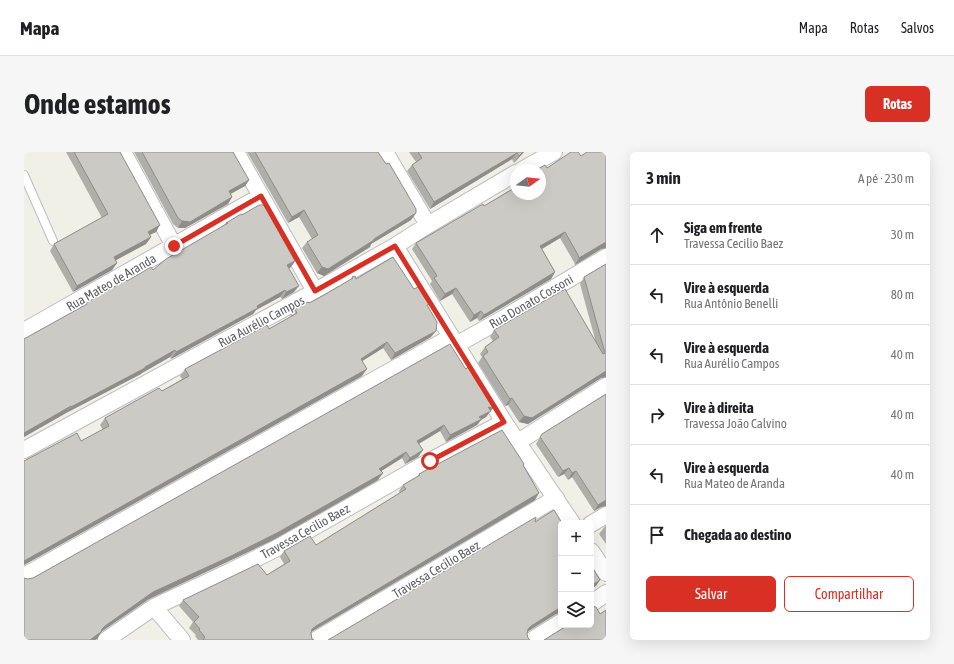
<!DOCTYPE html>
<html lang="pt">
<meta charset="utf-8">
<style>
:root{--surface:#fff;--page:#f6f6f6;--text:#202124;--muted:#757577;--line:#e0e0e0;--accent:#d93025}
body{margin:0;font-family:"Asap Condensed",sans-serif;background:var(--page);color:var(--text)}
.controls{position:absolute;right:12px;bottom:12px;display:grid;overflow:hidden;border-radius:6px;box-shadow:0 4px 16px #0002}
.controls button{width:36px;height:36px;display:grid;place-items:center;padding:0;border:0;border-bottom:1px solid var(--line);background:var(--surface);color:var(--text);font:20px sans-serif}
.compass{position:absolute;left:486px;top:12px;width:36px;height:36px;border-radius:50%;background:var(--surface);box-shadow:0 4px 16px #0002;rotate:75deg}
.stop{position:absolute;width:12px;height:12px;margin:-9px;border:3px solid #d93025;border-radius:50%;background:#fff}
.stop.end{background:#d93025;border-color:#fff;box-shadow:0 1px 4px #0008}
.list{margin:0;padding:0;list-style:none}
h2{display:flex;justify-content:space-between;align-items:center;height:52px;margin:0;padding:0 16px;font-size:17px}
h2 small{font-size:13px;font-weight:400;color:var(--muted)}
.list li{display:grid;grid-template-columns:26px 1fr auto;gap:12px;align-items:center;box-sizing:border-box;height:60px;padding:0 16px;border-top:1px solid var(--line)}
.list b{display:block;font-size:15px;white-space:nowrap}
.list p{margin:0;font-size:13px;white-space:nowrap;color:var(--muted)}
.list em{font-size:13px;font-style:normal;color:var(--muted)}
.actions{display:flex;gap:8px;padding:12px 16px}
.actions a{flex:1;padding:9px 0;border:1px solid var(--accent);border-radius:6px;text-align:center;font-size:14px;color:var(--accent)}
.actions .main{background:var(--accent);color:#fff}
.icon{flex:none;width:22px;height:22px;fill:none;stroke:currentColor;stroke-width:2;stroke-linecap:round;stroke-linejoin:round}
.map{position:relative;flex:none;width:582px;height:488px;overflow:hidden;border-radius:6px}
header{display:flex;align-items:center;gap:24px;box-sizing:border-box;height:56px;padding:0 20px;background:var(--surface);border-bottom:1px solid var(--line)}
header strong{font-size:19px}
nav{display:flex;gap:22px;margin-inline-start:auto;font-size:14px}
.intro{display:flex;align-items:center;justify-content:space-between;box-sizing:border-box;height:96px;padding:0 24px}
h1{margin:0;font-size:28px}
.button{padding:10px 18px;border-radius:6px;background:var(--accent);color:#fff;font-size:14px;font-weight:700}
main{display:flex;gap:24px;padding:0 24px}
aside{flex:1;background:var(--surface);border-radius:6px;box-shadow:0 4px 16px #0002}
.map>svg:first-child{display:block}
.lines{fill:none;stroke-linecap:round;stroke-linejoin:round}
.lane-casing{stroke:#bbbdc2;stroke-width:10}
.street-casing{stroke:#bbbdc2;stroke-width:18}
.lane{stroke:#fff;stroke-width:8}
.street{stroke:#fff;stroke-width:16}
.wall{fill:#afaea9}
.shaded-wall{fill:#8f8d89}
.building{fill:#cccac4;stroke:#8f8d89}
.route{stroke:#d93025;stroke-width:5}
.labels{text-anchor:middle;stroke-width:3;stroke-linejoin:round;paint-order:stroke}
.street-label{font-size:13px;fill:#5e6067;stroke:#fff}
</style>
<header>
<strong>Mapa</strong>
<nav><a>Mapa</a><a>Rotas</a><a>Salvos</a></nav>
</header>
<div class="intro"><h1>Onde estamos</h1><a class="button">Rotas</a></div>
<main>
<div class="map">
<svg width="582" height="488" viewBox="0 0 582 488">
<rect width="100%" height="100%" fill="#f0f0e7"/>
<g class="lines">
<!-- lane casing -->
<g class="lane-casing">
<path id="lane" d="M 0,23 L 29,89"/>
</g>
<!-- street casing -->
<g class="street-casing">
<path id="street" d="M 99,0 L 150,94
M 212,0 L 291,139
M 361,0 L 404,73
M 498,18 L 530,0
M 371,94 L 480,270 L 548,371
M 0,179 L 237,44
M 432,193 L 480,166 L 582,105
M 494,290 L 582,234
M 0,298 L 281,145 L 371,94 L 404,73 L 492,21
M 567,372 L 582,363
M 567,399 L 582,421
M 0,424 L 427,185
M 567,452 L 582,441
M 130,455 L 158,488
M 82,488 L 130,455 L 207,419 L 253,396 L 406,309 L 480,270
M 292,488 L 532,346
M 508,488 L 537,470"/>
</g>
<!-- lane -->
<use href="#lane" class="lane"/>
<!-- street -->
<use href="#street" class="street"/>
</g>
<!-- wall -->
<path class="wall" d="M 42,0 L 96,0 L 132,80 L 125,83 L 127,85 L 122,92 L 91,108 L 93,111 L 88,118 L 49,140 L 26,99 L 30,92 L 78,66 L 52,18 Z
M 110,0 L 209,0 L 225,28 L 221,34 L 207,42 L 208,45 L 204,52 L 161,76 L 154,76 L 149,72 Z
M 223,0 L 354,0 L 392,61 L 387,68 L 347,92 L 346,95 L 300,124 L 293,121 L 278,96 L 283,90 L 288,87 L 275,65 L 264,71 Z
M 385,0 L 500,0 L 490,11 L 488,7 L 406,57 L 383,19 L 388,13 L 392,10 Z
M 523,16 L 581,96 L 577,97 L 551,113 L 550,110 L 536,86 L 518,97 L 531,120 L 527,127 L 455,169 L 453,166 L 446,170 L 428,142 L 416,149 L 406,132 L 408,129 L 388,97 L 392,91 L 460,54 Z
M 218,63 L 271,109 L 267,115 L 265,116 L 270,140 L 258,147 L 256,145 L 232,158 L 229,162 L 147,207 L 146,205 L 118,221 L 117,222 L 42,261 L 0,285 L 0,187 L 61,153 L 62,151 L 103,129 L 129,118 L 200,73 L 202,71 Z
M 582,112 L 582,225 L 577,226 L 504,272 L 495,270 L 484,253 L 481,254 L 454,211 L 458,205 L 456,202 L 461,195 L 469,189 L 466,185 L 470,178 L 571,187 L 556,132 L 560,125 Z
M 328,125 L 332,127 L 390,137 L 403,154 L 407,185 L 367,208 L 359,196 L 338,209 L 338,224 L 0,413 L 0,309 L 57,289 L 79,278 L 76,273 L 81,266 L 138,239 L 158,227 L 156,224 L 161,217 L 245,177 L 267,165 L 266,164 L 271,157 L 285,151 L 326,128 Z
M 441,216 L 469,256 L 462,265 L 457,268 L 453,273 L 422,290 L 416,279 L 395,292 L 399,298 L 394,305 L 381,312 L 378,306 L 357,319 L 354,328 L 249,388 L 203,410 L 125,447 L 78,479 L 73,487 L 4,427 L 9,426 Z
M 582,242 L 581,354 L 577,355 L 570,359 L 548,325 L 544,328 L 540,322 L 534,325 L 512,292 L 518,282 Z
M 500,312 L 499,313 L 511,348 L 287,480 L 287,481 L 288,487 L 290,488 L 174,488 L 171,484 L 172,483 L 165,476 L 169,470 L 155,454 L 159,448 L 243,423 L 260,412 L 256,405 L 260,399 L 292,393 L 376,341 L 375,339 L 379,333 L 394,324 L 395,322 Z
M 582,373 L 582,392 L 575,382 Z"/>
<!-- shaded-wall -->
<path class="shaded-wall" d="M 499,0 L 500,0 L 490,11 L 495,4 Z
M 493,1 L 488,7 L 406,57 L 410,50 Z
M 225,28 L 221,34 L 200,45 L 205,39 Z
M 208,45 L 204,52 L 161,76 L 154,76 L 158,69 Z
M 280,58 L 275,65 L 264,71 L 268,65 Z
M 392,61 L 387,68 L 347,92 L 346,95 L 300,124 L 293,121 L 298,115 L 350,87 Z
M 136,73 L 132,80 L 119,86 L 124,80 Z
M 541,80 L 536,86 L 511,101 L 516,94 Z
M 127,85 L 122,92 L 85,112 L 90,105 Z
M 582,90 L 582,96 L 577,97 L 551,113 L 555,106 Z
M 271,109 L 267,115 L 259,120 L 263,113 Z
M 93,111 L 88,118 L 49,140 L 53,134 Z
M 531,120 L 527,127 L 455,169 L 460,163 Z
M 275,134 L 270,140 L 258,147 L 262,140 Z
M 432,136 L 428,142 L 416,149 L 421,142 Z
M 261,138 L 256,145 L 232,158 L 229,162 L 147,207 L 152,200 Z
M 457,159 L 453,166 L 446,170 L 450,163 Z
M 412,179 L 407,185 L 367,208 L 371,201 Z
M 363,190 L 359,196 L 332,213 L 337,207 Z
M 151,198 L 146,205 L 118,221 L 117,222 L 42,261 L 47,255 Z
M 343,217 L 338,224 L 0,413 L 0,409 Z
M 582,219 L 582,225 L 577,226 L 504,272 L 495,270 L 500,264 Z
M 488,246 L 484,253 L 481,254 L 486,247 Z
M 47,254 L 42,261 L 0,285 L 0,281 Z
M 464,255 L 469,256 L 462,265 L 457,268 L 453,273 L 422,290 L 426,283 Z
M 420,273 L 416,279 L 389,295 L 393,289 Z
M 399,298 L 394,305 L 381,312 L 386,306 Z
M 382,300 L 378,306 L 351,323 L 355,317 Z
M 545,316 L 540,322 L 534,325 L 539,319 Z
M 552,319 L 548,325 L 544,328 L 548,321 Z
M 359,321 L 354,328 L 249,388 L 203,410 L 125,447 L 77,480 L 73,487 L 71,488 L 66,488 L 81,474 L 129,440 Z
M 515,341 L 511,348 L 287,480 L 288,477 L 292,474 Z
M 582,348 L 582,354 L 577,355 L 570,359 L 574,353 Z
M 576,428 L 572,434 L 567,437 L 567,434 Z
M 537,455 L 537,461 L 532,462 L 503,480 L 504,477 L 507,474 Z"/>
<!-- building -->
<path class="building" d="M 50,0 L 96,0 L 136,73 L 124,80 L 127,85 L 90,105 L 93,111 L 53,134 L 30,92 L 84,62 Z
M 118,0 L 209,0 L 225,28 L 205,39 L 208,45 L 166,70 L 158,69 L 154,66 Z
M 231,0 L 354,0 L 362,12 L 365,11 L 392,57 L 392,61 L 350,87 L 350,88 L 304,117 L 298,115 L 283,90 L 294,83 L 280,58 L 268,65 Z
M 394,0 L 499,0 L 495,4 L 493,1 L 410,50 L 388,13 L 398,6 Z
M 547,0 L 554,0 L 557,4 L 563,0 L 582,0 L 582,90 L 555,106 L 554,103 L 541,80 L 516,94 L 531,120 L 460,163 L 457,159 L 450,163 L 432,136 L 421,142 L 410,126 L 413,124 L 392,91 L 459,52 L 460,54 L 492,35 L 492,42 L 516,42 L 516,18 L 512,18 L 521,13 L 523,16 Z
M 235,53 L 240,53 L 271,109 L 263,113 L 275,134 L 262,140 L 261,138 L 233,154 L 234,156 L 152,200 L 151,198 L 121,215 L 121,216 L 47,255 L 47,254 L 0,281 L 0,187 L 63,152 L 62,151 L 102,128 L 103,129 L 127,115 L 129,118 L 142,107 L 204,71 L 202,71 L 217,62 L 218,63 Z
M 369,105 L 390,137 L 394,135 L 405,152 L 403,153 L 413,170 L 412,179 L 371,201 L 363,190 L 337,207 L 343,217 L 0,409 L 0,309 L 53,281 L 57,289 L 85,274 L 81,266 L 135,236 L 138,239 L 165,224 L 161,217 L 243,173 L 245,177 L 273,161 L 271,157 L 284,150 L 285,151 L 300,143 L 329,126 L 328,125 L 331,124 L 332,127 Z
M 582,112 L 582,219 L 508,266 L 500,264 L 488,246 L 486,247 L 459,204 L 464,200 L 461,195 L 475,185 L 470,178 L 541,137 L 579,202 L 581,201 L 560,125 Z
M 426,192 L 441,216 L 442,217 L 444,215 L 469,256 L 464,255 L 467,259 L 455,265 L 458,267 L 426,283 L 420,273 L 393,289 L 399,298 L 386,306 L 382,300 L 355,317 L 359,321 L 253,381 L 207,404 L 129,440 L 81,474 L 78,477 L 77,480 L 66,488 L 0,488 L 0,426 L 4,427 L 9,426 Z
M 582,242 L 582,348 L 574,353 L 552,319 L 548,321 L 545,316 L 539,319 L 516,285 L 518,282 Z
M 478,278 L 500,312 L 499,313 L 515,341 L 292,474 L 288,477 L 287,481 L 288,487 L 290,488 L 179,488 L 181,485 L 175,478 L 176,477 L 170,470 L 175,465 L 159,448 L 234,412 L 243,423 L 266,409 L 260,399 L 286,384 L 292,393 L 382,337 L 379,333 L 396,323 L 395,322 Z
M 530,358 L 538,371 L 537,371 L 537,455 L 507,474 L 504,477 L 503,482 L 504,486 L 506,488 L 304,488 L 512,365 L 511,370 Z
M 567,413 L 576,428 L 567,434 Z
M 567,454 L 572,455 L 576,462 L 582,458 L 582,488 L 520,488 L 544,473 L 567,473 Z"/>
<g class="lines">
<!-- route -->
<path class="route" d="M 150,94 L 237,44 L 291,139 L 371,94 L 480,270 L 406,309"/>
</g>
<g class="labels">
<!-- street labels -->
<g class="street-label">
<text transform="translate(87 130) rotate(-30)" y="5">Rua Mateo de Aranda</text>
<text transform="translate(507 149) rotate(-30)" y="5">Rua Donato Cossoni</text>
<text transform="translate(237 169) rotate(-28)" y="5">Rua Aurélio Campos</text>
<text transform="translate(281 379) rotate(-29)" y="5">Travessa Cecilio Baez</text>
<text transform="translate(412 417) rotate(-31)" y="5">Travessa Cecílio Baez</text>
</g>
</g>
</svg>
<div class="controls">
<button>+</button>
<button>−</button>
<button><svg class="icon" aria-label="layers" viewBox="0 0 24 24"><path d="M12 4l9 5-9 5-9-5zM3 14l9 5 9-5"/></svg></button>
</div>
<svg class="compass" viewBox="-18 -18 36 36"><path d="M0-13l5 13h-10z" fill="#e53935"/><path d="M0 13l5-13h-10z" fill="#757577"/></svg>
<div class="stop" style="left:406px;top:309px"></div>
<div class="stop end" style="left:150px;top:94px"></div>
</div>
<aside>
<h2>3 min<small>A pé · 230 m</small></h2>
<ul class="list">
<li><svg class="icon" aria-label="ahead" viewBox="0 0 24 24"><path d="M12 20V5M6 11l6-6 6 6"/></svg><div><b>Siga em frente</b><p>Travessa Cecilio Baez</p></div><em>30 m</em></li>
<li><svg class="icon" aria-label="left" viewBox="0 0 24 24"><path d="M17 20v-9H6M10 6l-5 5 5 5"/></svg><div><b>Vire à esquerda</b><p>Rua Antônio Benelli</p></div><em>80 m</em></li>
<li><svg class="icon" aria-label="left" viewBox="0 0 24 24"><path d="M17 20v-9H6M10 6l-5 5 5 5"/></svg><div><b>Vire à esquerda</b><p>Rua Aurélio Campos</p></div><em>40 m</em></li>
<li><svg class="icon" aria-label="right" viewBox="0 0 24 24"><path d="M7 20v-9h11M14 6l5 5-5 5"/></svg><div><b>Vire à direita</b><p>Travessa João Calvino</p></div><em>40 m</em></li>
<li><svg class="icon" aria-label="left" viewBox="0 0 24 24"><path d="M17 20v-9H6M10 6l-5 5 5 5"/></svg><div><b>Vire à esquerda</b><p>Rua Mateo de Aranda</p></div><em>40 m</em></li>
<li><svg class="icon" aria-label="arrive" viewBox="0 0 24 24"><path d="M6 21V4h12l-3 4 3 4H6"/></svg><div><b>Chegada ao destino</b></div></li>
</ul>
<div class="actions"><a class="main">Salvar</a><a>Compartilhar</a></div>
</aside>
</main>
